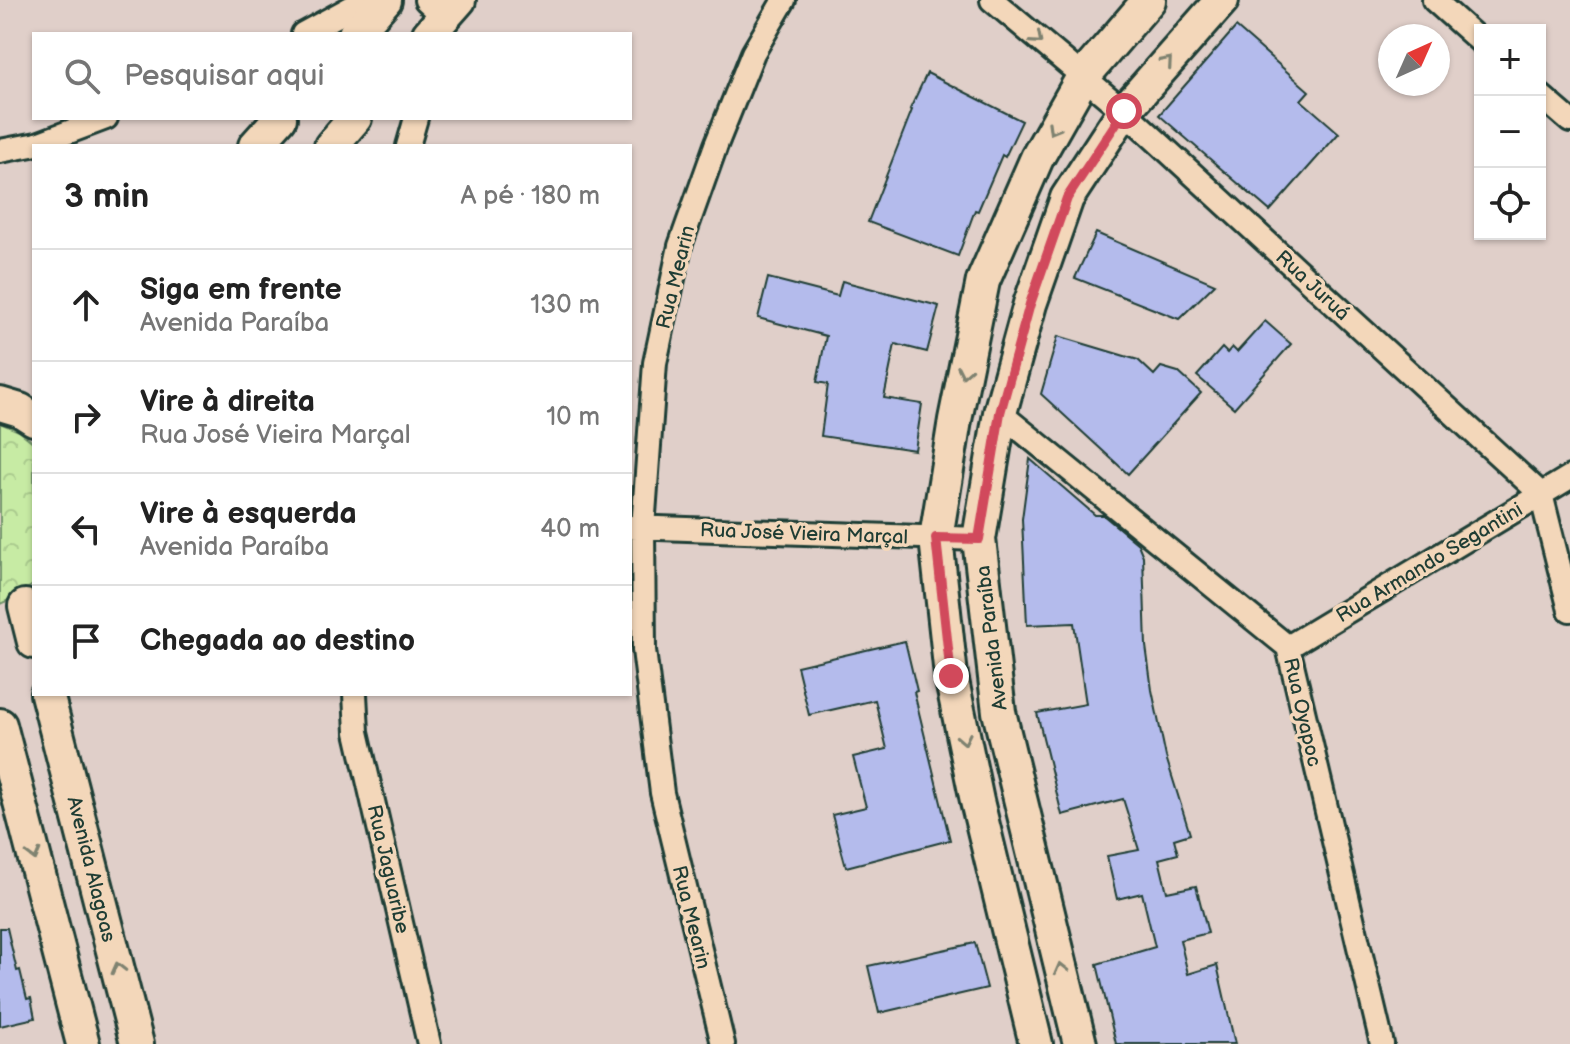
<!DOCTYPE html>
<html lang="pt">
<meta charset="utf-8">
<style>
:root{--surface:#fff;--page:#f2f2f2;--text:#222;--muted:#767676;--line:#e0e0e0}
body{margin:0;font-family:"Balsamiq Sans",sans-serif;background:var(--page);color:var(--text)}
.controls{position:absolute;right:24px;top:24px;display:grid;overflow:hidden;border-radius:0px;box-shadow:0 2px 6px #0004}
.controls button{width:72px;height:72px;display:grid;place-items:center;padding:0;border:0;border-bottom:2px solid var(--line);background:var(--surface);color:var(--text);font:40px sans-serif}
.compass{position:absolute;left:1378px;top:24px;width:72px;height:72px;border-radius:50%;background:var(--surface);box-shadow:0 2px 6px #0004;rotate:45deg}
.stop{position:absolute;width:24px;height:24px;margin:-18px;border:6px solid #d1495b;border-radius:50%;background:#fff}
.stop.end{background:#d1495b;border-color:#fff;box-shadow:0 2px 8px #0008}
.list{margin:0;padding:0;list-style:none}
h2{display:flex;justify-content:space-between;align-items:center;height:104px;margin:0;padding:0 32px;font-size:34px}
h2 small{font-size:26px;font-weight:400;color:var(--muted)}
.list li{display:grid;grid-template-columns:52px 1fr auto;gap:24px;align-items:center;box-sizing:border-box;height:112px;padding:0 32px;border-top:2px solid var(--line)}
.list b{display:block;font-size:30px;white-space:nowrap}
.list p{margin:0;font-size:26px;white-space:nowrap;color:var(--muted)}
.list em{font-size:26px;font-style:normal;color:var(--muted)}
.icon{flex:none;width:44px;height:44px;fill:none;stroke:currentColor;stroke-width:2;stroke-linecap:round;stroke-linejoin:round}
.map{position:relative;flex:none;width:1570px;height:1044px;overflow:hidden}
.search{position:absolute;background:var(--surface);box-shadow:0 2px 6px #0004;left:32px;top:32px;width:600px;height:88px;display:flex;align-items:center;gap:20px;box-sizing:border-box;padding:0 28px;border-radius:0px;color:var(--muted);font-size:30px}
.panel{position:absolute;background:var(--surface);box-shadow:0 2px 6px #0004;left:32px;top:144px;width:600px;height:552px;border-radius:0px}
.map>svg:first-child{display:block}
.park{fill:url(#park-crowns);stroke:#73946c;stroke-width:2}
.building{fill:#b4bbec;stroke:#1f3d34;stroke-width:2}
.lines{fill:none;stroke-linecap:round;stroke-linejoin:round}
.street-casing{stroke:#1f3d34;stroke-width:28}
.secondary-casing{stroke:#1f3d34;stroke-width:38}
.street{stroke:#f3d7ba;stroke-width:22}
.secondary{stroke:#f3d7ba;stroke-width:32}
.oneway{stroke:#7e8270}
.route{stroke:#d1495b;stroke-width:10}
.labels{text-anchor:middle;stroke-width:7;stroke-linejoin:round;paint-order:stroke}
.street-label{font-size:20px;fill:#1f3d34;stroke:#f3d7ba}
</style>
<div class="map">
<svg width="1570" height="1044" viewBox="0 0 1570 1044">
<defs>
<pattern id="park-crowns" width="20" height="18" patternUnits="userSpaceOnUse" patternTransform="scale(2)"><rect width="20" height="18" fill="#c7eba4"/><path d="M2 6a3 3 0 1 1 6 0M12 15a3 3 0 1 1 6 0" fill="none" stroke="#aaca8e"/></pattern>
</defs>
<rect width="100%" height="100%" fill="#e0cfc9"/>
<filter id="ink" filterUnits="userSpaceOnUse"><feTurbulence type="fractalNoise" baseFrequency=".0125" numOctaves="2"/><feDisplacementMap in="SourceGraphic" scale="16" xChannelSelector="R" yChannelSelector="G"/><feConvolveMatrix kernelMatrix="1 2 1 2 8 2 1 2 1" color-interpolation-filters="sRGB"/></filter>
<g filter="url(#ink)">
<!-- park -->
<path class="park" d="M 0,423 L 19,431 L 34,443 L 34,584 L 16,597 L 0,604 Z"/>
<!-- building -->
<path class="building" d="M 1236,27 L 1309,91 L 1301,100 L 1339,133 L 1270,211 L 1159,115 Z
M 927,73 L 1022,121 L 1005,157 L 1002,155 L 978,211 L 975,210 L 958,256 L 868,222 L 912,110 L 910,109 Z
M 1096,233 L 1215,284 L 1179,319 L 1075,278 Z
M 768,278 L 838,296 L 842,281 L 939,306 L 927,352 L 895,344 L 884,398 L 922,404 L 915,450 L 821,436 L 828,384 L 817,382 L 826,336 L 758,318 Z
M 1265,321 L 1291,344 L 1234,408 L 1197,376 L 1222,348 L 1227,353 L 1232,347 L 1237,352 Z
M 1058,336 L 1138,360 L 1154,375 L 1161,367 L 1178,372 L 1201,393 L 1128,474 L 1041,394 Z
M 1030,459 L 1095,515 L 1103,515 L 1138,544 L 1143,556 L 1146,646 L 1152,690 L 1166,757 L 1190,834 L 1174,839 L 1178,854 L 1159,859 L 1167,892 L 1196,886 L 1208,933 L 1180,940 L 1188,974 L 1217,965 L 1235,1044 L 1116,1044 L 1097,964 L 1155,947 L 1142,893 L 1117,899 L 1107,856 L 1139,850 L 1123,799 L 1062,815 L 1037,713 L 1086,704 L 1074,623 L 1027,625 L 1022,519 Z
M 905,641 L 917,691 L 914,692 L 950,840 L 846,867 L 832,815 L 866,807 L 853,757 L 887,749 L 875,700 L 809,715 L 797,666 Z
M 0,928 L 7,928 L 17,971 L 20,970 L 27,999 L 31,998 L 35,1018 L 0,1026 Z
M 975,943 L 987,988 L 879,1013 L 868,966 Z"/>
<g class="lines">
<!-- street casing -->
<g class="street-casing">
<path id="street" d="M 426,0 L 444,17 L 440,29
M 992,0 L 1124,111 L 1541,494 L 1570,610
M 1434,0 L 1480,41
M 303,34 L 365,0
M 1540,95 L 1570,121
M 408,146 L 416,118
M 0,151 L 37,144 L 106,118
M 1000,413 L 1288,647 L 1382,1044
M 630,527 L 979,539
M 1288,647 L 1570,477
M 355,694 L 357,732 L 429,1044
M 723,1044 L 662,793 L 644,650 L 643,528 L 655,363 L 680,246 L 716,145 L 753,53 L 784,0"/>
</g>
<!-- secondary casing -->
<g class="secondary-casing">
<path id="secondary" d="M 355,34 L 385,0
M 429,34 L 459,0
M 255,146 L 280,118
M 331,146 L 355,118
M 0,404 L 20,410 L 34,419
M 25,606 L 34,642
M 47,694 L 137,1044
M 0,725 L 83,1044
M 1036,1044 L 977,801 L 951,676 L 936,538 L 955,420 L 983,281 L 1037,158 L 1083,77 L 1149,0
M 1080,1044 L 999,712 L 979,539 L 1000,413 L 1030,304 L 1067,198 L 1124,111 L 1222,0"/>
</g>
<!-- street -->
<use href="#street" class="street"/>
<!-- secondary -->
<use href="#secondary" class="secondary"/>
</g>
<!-- one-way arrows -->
<defs><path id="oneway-chevron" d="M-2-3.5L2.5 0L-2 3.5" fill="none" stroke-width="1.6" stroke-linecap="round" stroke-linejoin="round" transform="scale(2)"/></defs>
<g class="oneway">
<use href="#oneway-chevron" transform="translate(1037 39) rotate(41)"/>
<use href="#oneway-chevron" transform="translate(1167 62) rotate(-49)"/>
<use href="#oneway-chevron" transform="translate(1053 129) rotate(120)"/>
<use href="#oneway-chevron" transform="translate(964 372) rotate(101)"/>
<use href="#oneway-chevron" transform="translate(964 739) rotate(78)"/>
<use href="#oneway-chevron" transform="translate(34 855) rotate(75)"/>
<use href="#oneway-chevron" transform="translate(118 968) rotate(-104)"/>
<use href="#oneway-chevron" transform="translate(1061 968) rotate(-104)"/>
</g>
</g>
<g class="lines" filter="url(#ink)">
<!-- route -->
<path class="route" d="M 951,676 L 936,538 L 979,539 L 1000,413 L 1030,304 L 1067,198 L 1124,111"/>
</g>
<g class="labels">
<!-- street labels -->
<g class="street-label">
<text transform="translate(675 277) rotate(-76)" y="7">Rua Mearin</text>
<text transform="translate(1313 285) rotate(43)" y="7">Rua Juruá</text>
<text transform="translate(804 533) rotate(2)" y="7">Rua José Vieira Marçal</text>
<text transform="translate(1429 562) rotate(-31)" y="7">Rua Armando Segantini</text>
<text transform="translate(991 638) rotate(-97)" y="7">Avenida Paraíba</text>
<text transform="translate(1303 712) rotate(77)" y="7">Rua Oyapoc</text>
<text transform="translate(92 869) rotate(76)" y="7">Avenida Alagoas</text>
<text transform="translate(389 869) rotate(77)" y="7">Rua Jaguaribe</text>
<text transform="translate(692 917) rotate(76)" y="7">Rua Mearin</text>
</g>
</g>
</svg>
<div class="controls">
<button>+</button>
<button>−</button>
<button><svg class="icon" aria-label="locate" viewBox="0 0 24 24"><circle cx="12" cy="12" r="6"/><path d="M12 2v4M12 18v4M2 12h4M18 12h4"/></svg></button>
</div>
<svg class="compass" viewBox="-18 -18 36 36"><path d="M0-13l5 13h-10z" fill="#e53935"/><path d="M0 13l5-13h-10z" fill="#767676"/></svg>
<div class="stop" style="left:1124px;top:111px"></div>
<div class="stop end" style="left:951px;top:676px"></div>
<div class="search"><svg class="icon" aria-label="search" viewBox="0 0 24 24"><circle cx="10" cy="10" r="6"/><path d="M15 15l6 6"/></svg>Pesquisar aqui</div>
<section class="panel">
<h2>3 min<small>A pé · 180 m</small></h2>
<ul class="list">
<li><svg class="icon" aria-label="ahead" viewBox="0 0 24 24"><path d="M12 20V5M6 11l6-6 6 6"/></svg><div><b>Siga em frente</b><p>Avenida Paraíba</p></div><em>130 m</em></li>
<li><svg class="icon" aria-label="right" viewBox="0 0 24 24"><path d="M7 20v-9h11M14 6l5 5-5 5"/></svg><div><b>Vire à direita</b><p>Rua José Vieira Marçal</p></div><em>10 m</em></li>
<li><svg class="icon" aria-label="left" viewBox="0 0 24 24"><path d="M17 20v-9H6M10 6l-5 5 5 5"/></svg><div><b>Vire à esquerda</b><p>Avenida Paraíba</p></div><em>40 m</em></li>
<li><svg class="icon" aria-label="arrive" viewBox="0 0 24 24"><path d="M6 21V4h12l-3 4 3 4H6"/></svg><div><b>Chegada ao destino</b></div></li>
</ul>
</section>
</div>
